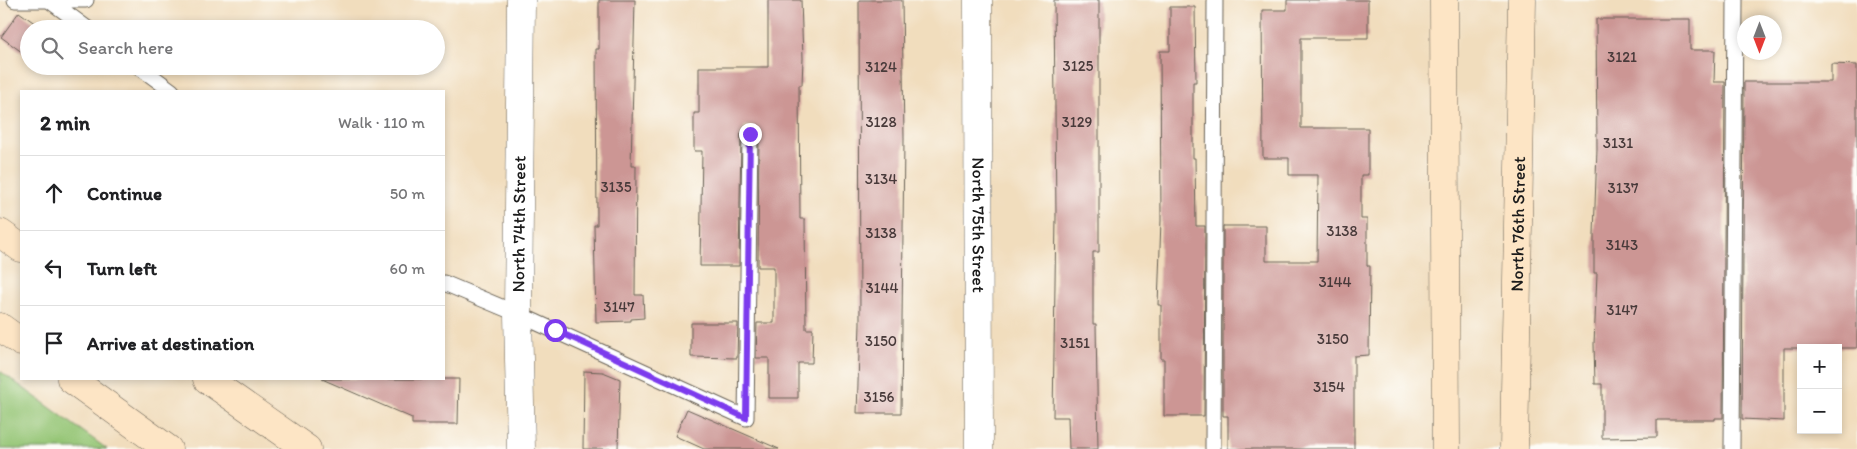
<!DOCTYPE html>
<meta charset="utf-8">
<style>
:root{--surface:#fff;--page:#f6f6f6;--text:#202124;--muted:#757577;--line:#e0e0e0}
body{margin:0;font-family:Itim,sans-serif;background:var(--page);color:var(--text)}
.controls{position:absolute;right:15px;bottom:15px;display:grid;overflow:hidden;border-radius:0px;box-shadow:0 2px 8px #0003}
.controls button{width:45px;height:45px;display:grid;place-items:center;padding:0;border:0;border-bottom:1px solid var(--line);background:var(--surface);color:var(--text);font:25px sans-serif}
.compass{position:absolute;left:1737px;top:15px;width:45px;height:45px;border-radius:50%;background:var(--surface);box-shadow:0 2px 8px #0003;rotate:180deg}
.stop{position:absolute;width:15px;height:15px;margin:-11px;border:4px solid #7c3aed;border-radius:50%;background:#fff}
.stop.end{background:#7c3aed;border-color:#fff;box-shadow:0 1px 5px #0008}
.list{margin:0;padding:0;list-style:none}
h2{display:flex;justify-content:space-between;align-items:center;height:65px;margin:0;padding:0 20px;font-size:21px}
h2 small{font-size:16px;font-weight:400;color:var(--muted)}
.list li{display:grid;grid-template-columns:32px 1fr auto;gap:15px;align-items:center;box-sizing:border-box;height:75px;padding:0 20px;border-top:1px solid var(--line)}
.list b{display:block;font-size:19px;white-space:nowrap}
.list em{font-size:16px;font-style:normal;color:var(--muted)}
.icon{flex:none;width:28px;height:28px;fill:none;stroke:currentColor;stroke-width:2;stroke-linecap:round;stroke-linejoin:round}
.map{position:relative;flex:none;width:1857px;height:449px;overflow:hidden}
.search{position:absolute;background:var(--surface);box-shadow:0 2px 8px #0003;left:20px;top:20px;width:425px;height:55px;display:flex;align-items:center;gap:12px;box-sizing:border-box;padding:0 18px;border-radius:28px;color:var(--muted);font-size:19px}
.panel{position:absolute;background:var(--surface);box-shadow:0 2px 8px #0003;left:20px;top:90px;width:425px;height:290px;border-radius:0px}
.map>svg:first-child{display:block}
.green{fill:#94c575;stroke:#587048}
.building{fill:#cc9694}
.lines{fill:none;stroke-linecap:round;stroke-linejoin:round}
.lane-casing{stroke:#676054;stroke-width:17}
.street-casing{stroke:#676054;stroke-width:29}
.secondary-casing{stroke:#676054;stroke-width:29}
.lane{stroke:#fff;stroke-width:15}
.street{stroke:#fff;stroke-width:28}
.secondary{stroke:#fde5c5;stroke-width:28}
.route{stroke:#7c3aed;stroke-width:6}
.labels{text-anchor:middle;stroke-width:4.5;stroke-linejoin:round;paint-order:stroke}
.number-label{font-size:15px;fill:#483a3a}
.street-label{font-size:18px;fill:#1c1c1c;stroke:#fdfcf7}
</style>
<div class="map">
<svg width="1857" height="449" viewBox="0 0 1857 449">
<rect width="100%" height="100%" fill="#fdfcf7"/>
<filter id="ink" filterUnits="userSpaceOnUse"><feTurbulence type="fractalNoise" baseFrequency=".02" numOctaves="2"/><feDisplacementMap in="SourceGraphic" scale="10" xChannelSelector="R" yChannelSelector="G"/><feConvolveMatrix kernelMatrix="1 2 1 2 8 2 1 2 1" color-interpolation-filters="sRGB"/></filter>
<filter id="wash" filterUnits="userSpaceOnUse"><feTurbulence type="fractalNoise" baseFrequency=".0096" numOctaves="4" result="noise"/><feDisplacementMap in="SourceGraphic" scale="20" xChannelSelector="R" yChannelSelector="G"/><feGaussianBlur stdDeviation="1.12" result="paint"/><feColorMatrix in="noise" values="0 0 0 0 0 0 0 0 0 0 0 0 0 0 0 0 0 1.4 0 .05"/><feComposite in="paint" operator="in"/></filter>
<g filter="url(#wash)">
<rect width="100%" height="100%" fill="#f1ddbd"/>
<!-- green -->
<path class="green" d="M 0,371 L 107,449 L 0,449 Z"/>
<g id="blocks">
<!-- building -->
<path class="building" d="M 599,0 L 635,0 L 631,166 L 636,166 L 635,295 L 643,295 L 644,318 L 631,319 L 631,321 L 596,322 L 594,225 L 597,225 L 596,49 L 599,49 Z
M 768,0 L 801,0 L 803,58 L 802,85 L 799,85 L 800,219 L 805,219 L 806,329 L 813,329 L 812,363 L 798,363 L 798,398 L 769,398 L 769,358 L 756,358 L 757,323 L 774,323 L 774,267 L 758,267 L 759,134 L 754,126 L 745,126 L 741,134 L 739,266 L 700,266 L 702,151 L 694,151 L 694,113 L 699,113 L 699,67 L 768,67 Z
M 859,0 L 902,0 L 904,139 L 901,413 L 857,413 L 860,324 Z
M 1054,0 L 1099,0 L 1099,252 L 1093,252 L 1093,324 L 1096,324 L 1098,449 L 1069,449 L 1068,417 L 1053,417 L 1056,216 Z
M 1287,0 L 1368,0 L 1368,38 L 1301,38 L 1301,128 L 1368,128 L 1368,175 L 1361,175 L 1361,219 L 1367,219 L 1367,266 L 1370,266 L 1369,355 L 1354,356 L 1354,449 L 1228,449 L 1228,416 L 1223,416 L 1223,226 L 1266,226 L 1266,261 L 1317,261 L 1318,175 L 1289,175 L 1289,158 L 1263,158 L 1262,10 L 1287,10 Z
M 1170,7 L 1195,7 L 1196,82 L 1193,82 L 1193,158 L 1195,158 L 1196,226 L 1205,226 L 1204,416 L 1164,416 L 1164,359 L 1161,359 L 1161,305 L 1158,305 L 1161,220 L 1160,51 L 1170,51 Z
M 19,12 L 43,29 L 29,29 L 29,50 L 26,55 L 1,37 Z
M 1596,19 L 1690,19 L 1690,50 L 1715,50 L 1714,82 L 1725,82 L 1723,418 L 1715,418 L 1715,420 L 1657,420 L 1657,437 L 1602,438 L 1602,384 L 1595,384 L 1594,344 L 1597,273 L 1594,273 L 1594,234 L 1597,149 Z
M 1831,64 L 1857,65 L 1857,348 L 1784,348 L 1784,421 L 1742,419 L 1744,82 L 1831,82 Z
M 691,323 L 738,323 L 737,358 L 691,357 Z
M 584,371 L 603,372 L 620,379 L 618,449 L 583,449 Z
M 322,379 L 459,379 L 458,424 L 412,424 L 412,418 Z
M 687,409 L 779,449 L 704,449 L 675,436 Z"/>
</g>
</g>
<g filter="url(#ink)">
<use href="#blocks" fill-opacity="0" stroke="#676054" stroke-width="1"/>
<g class="lines">
<!-- lane casing -->
<g class="lane-casing">
<path id="lane" d="M 15,0 L 86,0
M 50,1 L 88,29
M 138,66 L 172,91
M 444,283 L 518,314 L 746,418 L 750,134
M 1213,449 L 1215,0
M 1732,449 L 1735,0"/>
</g>
<!-- street casing -->
<g class="street-casing">
<g id="street">
<path id="s1" d="M 978,0 L 979,449"/>
<path id="s2" d="M 521,449 L 518,314 L 521,0"/>
</g>
</g>
<!-- secondary casing -->
<g class="secondary-casing">
<g id="secondary">
<path d="M 1444,0 L 1446,449"/>
<path d="M 0,233 L 21,248"/>
<path d="M 0,327 L 21,342"/>
<path d="M 71,379 L 168,449"/>
<path d="M 207,379 L 307,449"/>
<path id="s3" d="M 1514,449 L 1522,0"/>
</g>
</g>
<!-- lane -->
<use href="#lane" class="lane"/>
<!-- street -->
<use href="#street" class="street"/>
<!-- secondary -->
<use href="#secondary" class="secondary"/>
</g>
</g>
<g class="lines" filter="url(#ink)">
<!-- route -->
<path class="route" d="M 555,330 L 746,418 L 750,134"/>
</g>
<g class="labels">
<!-- number labels -->
<g class="number-label">
<text x="1622" y="62">3121</text>
<text x="1078" y="71">3125</text>
<text x="881" y="72">3124</text>
<text x="881" y="127">3128</text>
<text x="1077" y="127">3129</text>
<text x="1618" y="148">3131</text>
<text x="881" y="184">3134</text>
<text x="616" y="192">3135</text>
<text x="1623" y="193">3137</text>
<text x="1342" y="236">3138</text>
<text x="881" y="238">3138</text>
<text x="1622" y="250">3143</text>
<text x="1335" y="287">3144</text>
<text x="882" y="293">3144</text>
<text x="619" y="312">3147</text>
<text x="1622" y="315">3147</text>
<text x="1333" y="344">3150</text>
<text x="881" y="346">3150</text>
<text x="1075" y="348">3151</text>
<text x="1329" y="392">3154</text>
<text x="879" y="402">3156</text>
</g>
<!-- street labels -->
<g class="street-label">
<text dy="6" stroke="none"><textPath href="#s1" startOffset="225">North 75th Street</textPath></text>
<text dy="6" stroke="none"><textPath href="#s3" startOffset="225">North 76th Street</textPath></text>
<text dy="6" stroke="none"><textPath href="#s2" startOffset="225">North 74th Street</textPath></text>
</g>
</g>
</svg>
<div class="controls">
<button>+</button>
<button>−</button>
</div>
<svg class="compass" viewBox="-18 -18 36 36"><path d="M0-13l5 13h-10z" fill="#e53935"/><path d="M0 13l5-13h-10z" fill="#757577"/></svg>
<div class="stop" style="left:555px;top:330px"></div>
<div class="stop end" style="left:750px;top:134px"></div>
<div class="search"><svg class="icon" aria-label="search" viewBox="0 0 24 24"><circle cx="10" cy="10" r="6"/><path d="M15 15l6 6"/></svg>Search here</div>
<section class="panel">
<h2>2 min<small>Walk · 110 m</small></h2>
<ul class="list">
<li><svg class="icon" aria-label="ahead" viewBox="0 0 24 24"><path d="M12 20V5M6 11l6-6 6 6"/></svg><div><b>Continue</b></div><em>50 m</em></li>
<li><svg class="icon" aria-label="left" viewBox="0 0 24 24"><path d="M17 20v-9H6M10 6l-5 5 5 5"/></svg><div><b>Turn left</b></div><em>60 m</em></li>
<li><svg class="icon" aria-label="arrive" viewBox="0 0 24 24"><path d="M6 21V4h12l-3 4 3 4H6"/></svg><div><b>Arrive at destination</b></div></li>
</ul>
</section>
</div>
